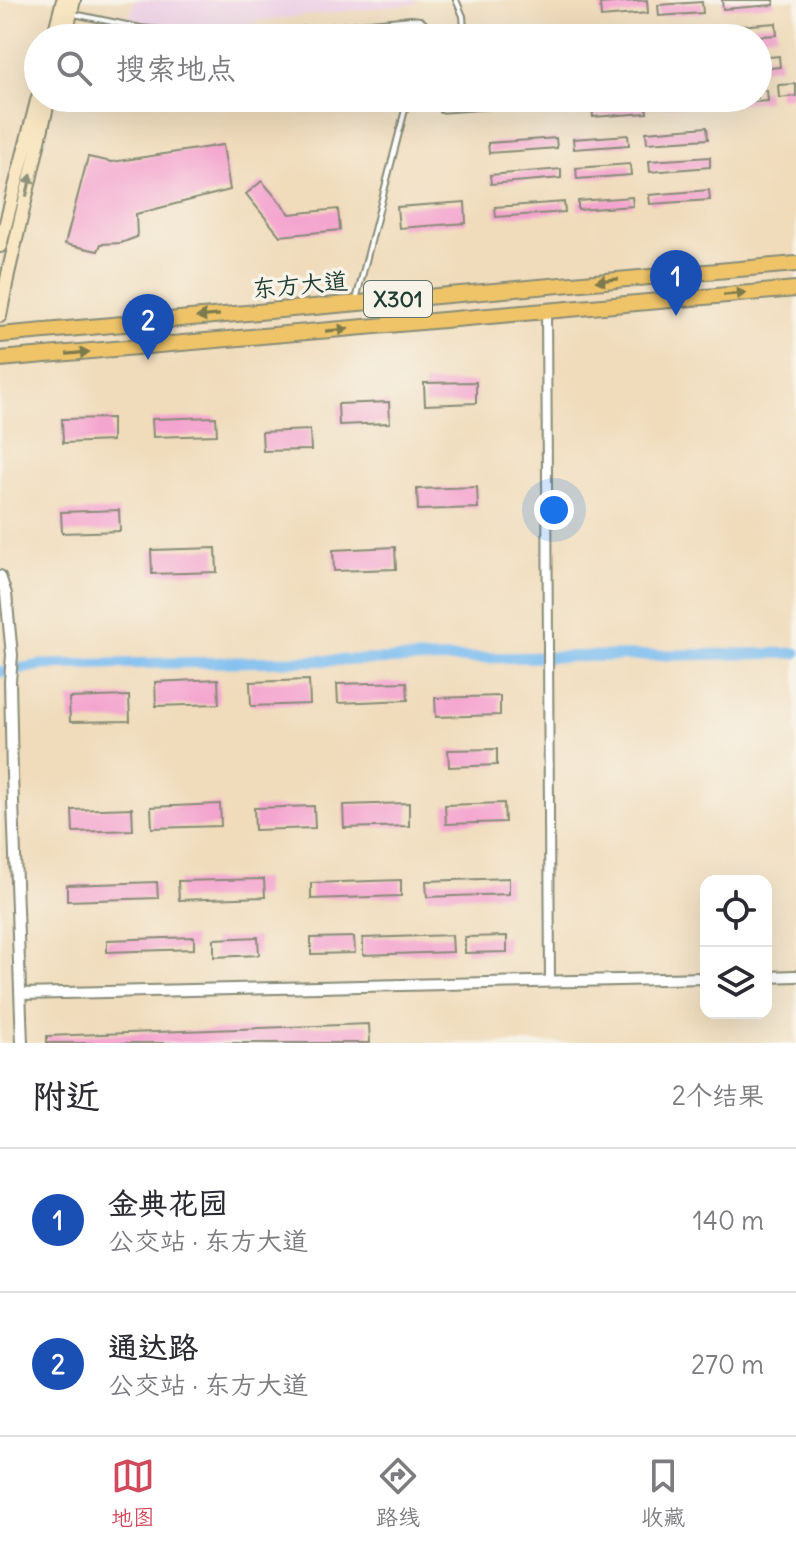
<!DOCTYPE html>
<html lang="zh">
<meta charset="utf-8">
<style>
:root{--surface:#fff;--page:#f2f2f3;--text:#2b2b33;--muted:#7c7c81;--line:#e1e1e2;--accent:#d1495b}
body{margin:0;font-family:Delius,"LXGW WenKai TC",sans-serif;background:var(--page);color:var(--text)}
.controls{position:absolute;right:24px;bottom:24px;display:grid;overflow:hidden;border-radius:16px;box-shadow:0 8px 32px #0002}
.controls button{width:72px;height:72px;display:grid;place-items:center;padding:0;border:0;border-bottom:2px solid var(--line);background:var(--surface);color:var(--text);font:40px sans-serif}
.you{position:absolute;left:554px;top:510px;width:28px;height:28px;margin:-20px;border:6px solid #fff;border-radius:50%;background:#1a73e8;box-shadow:0 0 0 12px #1a73e833}
.badge{display:grid;place-items:center;width:52px;height:52px;border-radius:50%;background:var(--accent);color:#fff;font-size:26px;font-weight:700}
.pin{position:absolute;translate:-50% -66px;filter:drop-shadow(0 2px 4px #0008)}
.pin::after{content:'';position:absolute;top:42px;width:28px;height:24px;background:inherit;clip-path:polygon(0 0,100% 0,50% 100%)}
.list{margin:0;padding:0;list-style:none}
h2{display:flex;justify-content:space-between;align-items:center;height:104px;margin:0;padding:0 32px;font-size:34px}
h2 small{font-size:26px;font-weight:400;color:var(--muted)}
.list li{display:grid;grid-template-columns:52px 1fr auto;gap:24px;align-items:center;box-sizing:border-box;height:144px;padding:0 32px;border-top:2px solid var(--line)}
.list b{display:block;font-size:30px;white-space:nowrap}
.list p{margin:0;font-size:26px;white-space:nowrap;color:var(--muted)}
.list em{font-size:26px;font-style:normal;color:var(--muted)}
.icon{flex:none;width:44px;height:44px;fill:none;stroke:currentColor;stroke-width:2;stroke-linecap:round;stroke-linejoin:round}
.map{position:relative;flex:none;width:796px;height:1043px;overflow:hidden}
.search{position:absolute;background:var(--surface);box-shadow:0 8px 32px #0002;left:24px;right:24px;top:24px;height:88px;display:flex;align-items:center;gap:20px;box-sizing:border-box;padding:0 28px;border-radius:44px;color:var(--muted);font-size:30px}
.sheet{height:392px;background:var(--surface)}
nav{display:flex;justify-content:space-around;align-items:center;box-sizing:border-box;height:112px;border-top:2px solid var(--line);background:var(--surface);font-size:22px;color:var(--muted)}
nav a{display:grid;justify-items:center;gap:4px}
nav .on{color:var(--accent)}
.map>svg:first-child{display:block}
.built{fill:#eed0e7}
.lines{fill:none;stroke-linecap:round;stroke-linejoin:round}
.canal{stroke:#7bbdf0;stroke-width:11}
.building{fill:#f4a5cf}
.service-casing{stroke:#888c78;stroke-width:8}
.minor-casing{stroke:#888c78;stroke-width:12}
.tertiary-casing{stroke:#888c78;stroke-width:14}
.secondary-casing{stroke:#888c78;stroke-width:16}
.primary-casing{stroke:#888c78;stroke-width:18}
.service{stroke:#fff;stroke-width:4}
.minor{stroke:#fff;stroke-width:8}
.tertiary{stroke:#fff;stroke-width:10}
.secondary{stroke:#f9e7c3;stroke-width:12}
.primary{stroke:#efc469;stroke-width:14}
.oneway{fill:#8c927c}
.oneway2{fill:#7d7a4c}
.labels{text-anchor:middle;stroke-width:7;stroke-linejoin:round;paint-order:stroke}
.shield{fill:#f7f3e8;stroke:#60746a;stroke-width:2}
.shield-label{font-size:22px;font-weight:bold;fill:#1f3d34}
.street-label{font-size:24px;fill:#1f3d34;stroke:#f7f3e8}
</style>
<div class="map">
<svg width="796" height="1043" viewBox="0 0 796 1043">
<rect width="100%" height="100%" fill="#f7f3e8"/>
<filter id="ink" filterUnits="userSpaceOnUse"><feTurbulence type="fractalNoise" baseFrequency=".0125" numOctaves="2"/><feDisplacementMap in="SourceGraphic" scale="16" xChannelSelector="R" yChannelSelector="G"/><feConvolveMatrix kernelMatrix="1 2 1 2 8 2 1 2 1" color-interpolation-filters="sRGB"/></filter>
<filter id="wash" filterUnits="userSpaceOnUse"><feTurbulence type="fractalNoise" baseFrequency=".006" numOctaves="4" result="noise"/><feDisplacementMap in="SourceGraphic" scale="32" xChannelSelector="R" yChannelSelector="G"/><feGaussianBlur stdDeviation="1.8" result="paint"/><feColorMatrix in="noise" values="0 0 0 0 0 0 0 0 0 0 0 0 0 0 0 0 0 1.4 0 .05"/><feComposite in="paint" operator="in"/></filter>
<g filter="url(#wash)">
<rect width="100%" height="100%" fill="#f0dcbb"/>
<!-- built -->
<path class="built" d="M 134,0 L 416,0 L 415,4 L 256,21 L 251,38 L 131,38 L 125,36 Z"/>
<g class="lines">
<!-- canal -->
<path class="canal" d="M 0,672 L 42,665 L 796,653"/>
</g>
<g id="blocks">
<!-- building -->
<path class="building" d="M 647,0 L 648,13 L 601,17 L 600,4 Z
M 722,0 L 774,0 L 774,5 L 723,9 Z
M 702,2 L 703,13 L 659,16 L 658,5 Z
M 776,23 L 777,35 L 725,38 L 725,27 Z
M 704,31 L 704,38 L 665,38 L 665,34 Z
M 359,34 L 363,38 L 320,38 L 320,36 Z
M 779,56 L 780,67 L 758,69 L 758,58 Z
M 796,84 L 796,96 L 779,98 L 778,85 Z
M 767,90 L 768,101 L 725,104 L 724,98 L 758,98 L 758,91 Z
M 439,98 L 559,98 L 560,104 L 440,113 Z
M 661,98 L 703,98 L 704,104 L 661,107 Z
M 646,102 L 647,113 L 593,117 L 592,106 Z
M 707,127 L 708,139 L 647,143 L 646,132 Z
M 628,135 L 629,145 L 574,149 L 573,139 Z
M 556,138 L 557,148 L 489,153 L 488,143 Z
M 223,145 L 230,190 L 136,214 L 137,237 L 121,243 L 101,244 L 98,251 L 65,244 L 88,157 L 112,162 Z
M 710,157 L 710,167 L 650,172 L 649,161 Z
M 630,164 L 631,175 L 577,179 L 576,168 Z
M 561,169 L 561,178 L 491,184 L 490,175 Z
M 262,181 L 290,214 L 338,209 L 340,230 L 280,236 L 246,194 Z
M 709,190 L 710,200 L 650,204 L 649,195 Z
M 632,197 L 633,206 L 578,210 L 578,201 Z
M 465,202 L 466,223 L 399,228 L 397,207 Z
M 564,202 L 565,212 L 496,217 L 495,207 Z
M 476,382 L 476,403 L 425,405 L 424,383 Z
M 389,402 L 390,423 L 339,425 L 338,404 Z
M 216,417 L 217,435 L 153,437 L 152,419 Z
M 112,418 L 112,441 L 63,443 L 62,419 Z
M 310,430 L 311,450 L 263,451 L 262,432 Z
M 477,487 L 478,508 L 418,510 L 417,489 Z
M 119,510 L 120,531 L 62,533 L 61,512 Z
M 395,547 L 396,569 L 334,571 L 333,550 Z
M 216,548 L 217,572 L 152,574 L 151,550 Z
M 218,679 L 219,704 L 156,706 L 155,682 Z
M 309,680 L 310,704 L 251,706 L 250,682 Z
M 407,682 L 408,700 L 338,703 L 337,684 Z
M 129,696 L 130,721 L 70,722 L 69,698 Z
M 500,696 L 500,715 L 436,717 L 435,698 Z
M 497,749 L 497,765 L 449,767 L 448,750 Z
M 409,803 L 409,826 L 344,828 L 343,805 Z
M 504,803 L 505,822 L 446,824 L 445,805 Z
M 220,804 L 221,826 L 152,828 L 151,807 Z
M 314,806 L 315,828 L 255,830 L 254,808 Z
M 132,808 L 133,830 L 73,832 L 72,810 Z
M 509,878 L 509,894 L 427,897 L 426,881 Z
M 264,879 L 265,897 L 179,900 L 178,881 Z
M 401,880 L 401,896 L 311,899 L 311,883 Z
M 157,882 L 158,898 L 67,901 L 67,885 Z
M 452,935 L 453,952 L 363,955 L 363,938 Z
M 507,936 L 507,952 L 465,953 L 465,937 Z
M 194,937 L 194,949 L 107,952 L 107,940 Z
M 258,937 L 259,955 L 214,957 L 214,939 Z
M 354,937 L 355,953 L 311,954 L 311,938 Z
M 369,1024 L 370,1043 L 47,1043 L 47,1036 Z"/>
</g>
</g>
<g filter="url(#ink)">
<use href="#blocks" fill-opacity="0" stroke="#888c78" stroke-width="2"/>
<g class="lines">
<!-- service casing -->
<g class="service-casing">
<path id="service" d="M 456,0 L 463,16 L 464,30 L 457,38
M 74,14 L 141,28 L 204,35 L 269,33 L 411,19 L 420,20 L 424,23 L 423,38
M 356,300 L 408,98"/>
</g>
<!-- minor casing -->
<g class="minor-casing">
<path id="minor" d="M 546,311 L 550,982"/>
</g>
<!-- tertiary casing -->
<g class="tertiary-casing">
<path id="tertiary" d="M 0,576 L 6,594 L 12,655 L 10,681 L 12,775 L 22,1043
M 766,977 L 796,976
M 21,994 L 706,978"/>
</g>
<!-- secondary casing -->
<g class="secondary-casing">
<path id="secondary" d="M 53,38 L 63,0
M 65,38 L 74,0
M 0,246 L 38,97
M 0,316 L 8,274 L 49,98"/>
</g>
<!-- primary casing -->
<g class="primary-casing">
<path id="primary" d="M 0,335 L 796,264
M 0,359 L 796,289"/>
</g>
<!-- service -->
<use href="#service" class="service"/>
<!-- minor -->
<use href="#minor" class="minor"/>
<!-- tertiary -->
<use href="#tertiary" class="tertiary"/>
<!-- secondary -->
<use href="#secondary" class="secondary"/>
<!-- primary -->
<use href="#primary" class="primary"/>
</g>
<!-- one-way arrows -->
<defs><path id="oneway-solid" d="M-6-.8H1V-3.2L6.5 0L1 3.2V.8H-6Z" transform="scale(2)"/></defs>
<use class="oneway" href="#oneway-solid" transform="translate(29 185) rotate(-77)"/>
<g class="oneway2">
<use href="#oneway-solid" transform="translate(607 280) rotate(175)"/>
<use href="#oneway-solid" transform="translate(735 294) rotate(-5)"/>
<use href="#oneway-solid" transform="translate(208 316) rotate(175)"/>
<use href="#oneway-solid" transform="translate(337 330) rotate(-5)"/>
<use href="#oneway-solid" transform="translate(78 353) rotate(-5)"/>
</g>
</g>
<g class="labels">
<!-- shield labels -->
<rect class="shield" x="364" y="281" width="68" height="36" rx="6"/>
<g class="shield-label">
<text x="398" y="307">X301</text>
</g>
<!-- street labels -->
<g class="street-label">
<text transform="translate(300 285) rotate(-5)" y="8">东方大道</text>
</g>
</g>
</svg>
<div class="controls">
<button><svg class="icon" aria-label="locate" viewBox="0 0 24 24"><circle cx="12" cy="12" r="6"/><path d="M12 2v4M12 18v4M2 12h4M18 12h4"/></svg></button>
<button><svg class="icon" aria-label="layers" viewBox="0 0 24 24"><path d="M12 4l9 5-9 5-9-5zM3 14l9 5 9-5"/></svg></button>
</div>
<div class="you"></div>
<div class="pin badge" style="left:676px;top:316px;background:#1a4fb4">1</div>
<div class="pin badge" style="left:148px;top:360px;background:#1a4fb4">2</div>
<div class="search"><svg class="icon" aria-label="search" viewBox="0 0 24 24"><circle cx="10" cy="10" r="6"/><path d="M15 15l6 6"/></svg>搜索地点</div>
</div>
<section class="sheet">
<h2>附近<small>2个结果</small></h2>
<ul class="list">
<li><span class="badge" style="background:#1a4fb4">1</span><div><b>金典花园</b><p>公交站 · 东方大道</p></div><em>140 m</em></li>
<li><span class="badge" style="background:#1a4fb4">2</span><div><b>通达路</b><p>公交站 · 东方大道</p></div><em>270 m</em></li>
</ul>
</section>
<nav>
<a class="on"><svg class="icon" aria-label="map" viewBox="0 0 24 24"><path d="M3 6l6-2 6 2 6-2v14l-6 2-6-2-6 2zM9 4v14M15 6v14"/></svg>地图</a>
<a><svg class="icon" aria-label="directions" viewBox="0 0 24 24"><path d="M12 3l9 9-9 9-9-9zM9 14v-3h6M13 9l2 2-2 2"/></svg>路线</a>
<a><svg class="icon" aria-label="saved" viewBox="0 0 24 24"><path d="M7 4h10v16l-5-4-5 4z"/></svg>收藏</a>
</nav>
